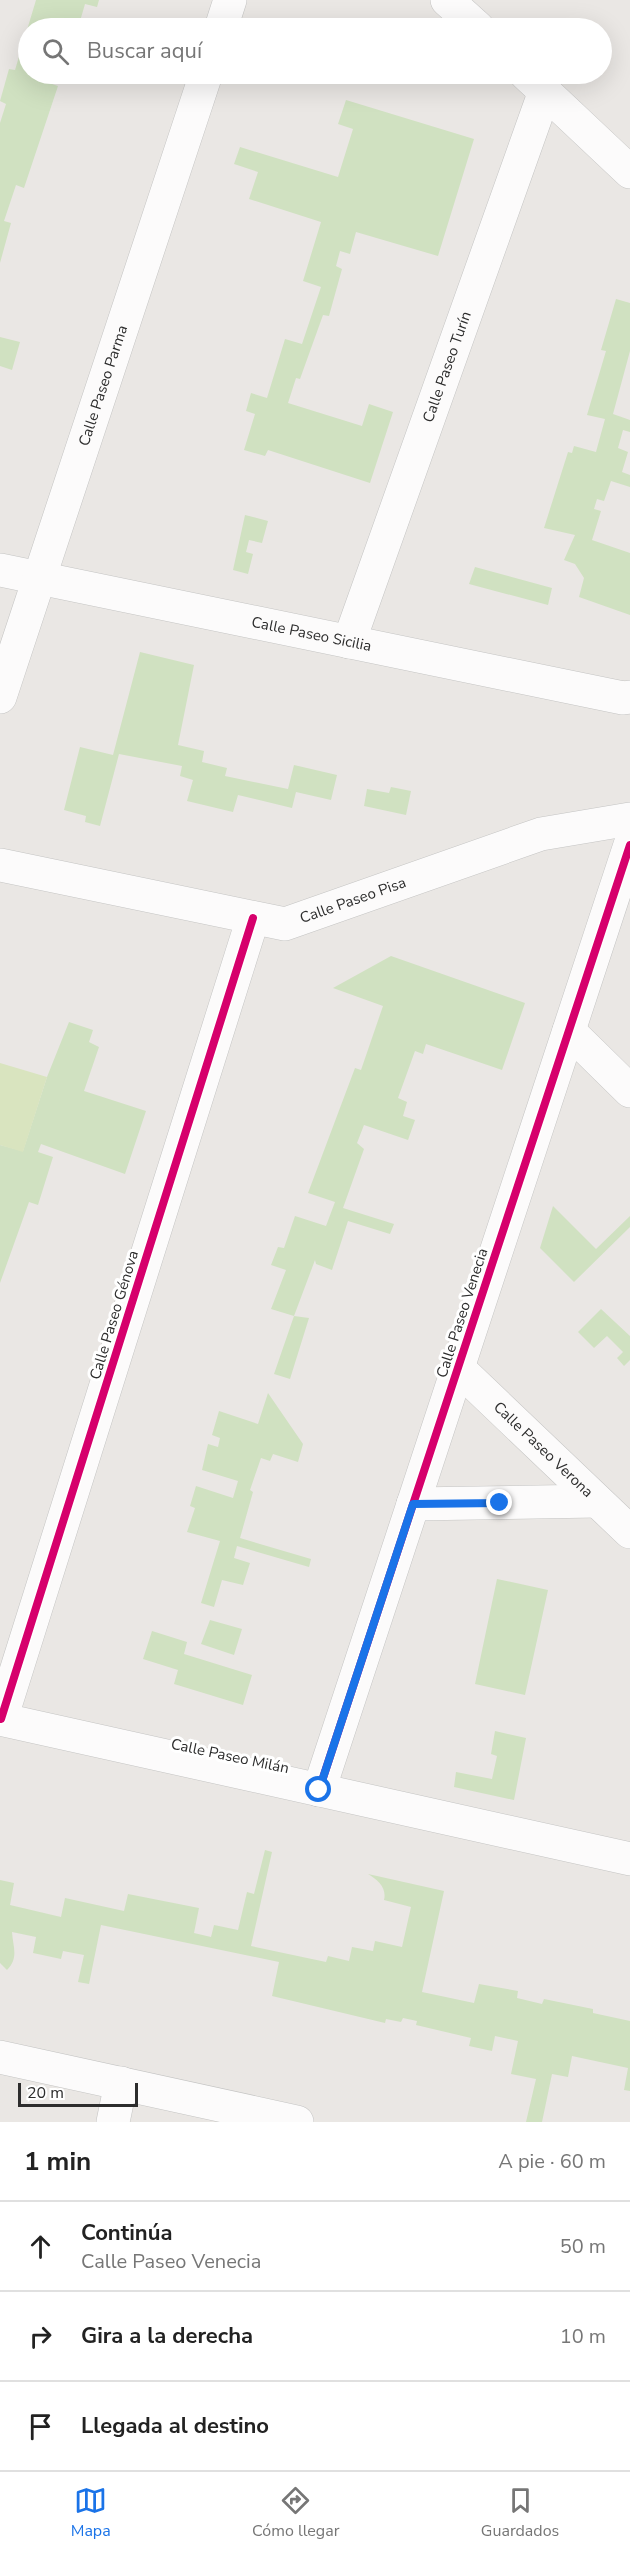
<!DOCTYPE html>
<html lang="es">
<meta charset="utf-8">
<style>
:root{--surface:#fff;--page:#f6f6f6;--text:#222;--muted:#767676;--line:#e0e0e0;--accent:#1a73e8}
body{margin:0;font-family:"Nunito Sans",sans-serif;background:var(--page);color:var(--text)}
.scale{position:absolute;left:18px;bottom:15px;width:120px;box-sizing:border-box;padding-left:6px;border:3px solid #2d2d2d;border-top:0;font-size:16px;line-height:21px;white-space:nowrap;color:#2d2d2d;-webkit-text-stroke:4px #fff;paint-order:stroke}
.stop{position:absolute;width:18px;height:18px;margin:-14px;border:4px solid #1a73e8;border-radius:50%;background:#fff}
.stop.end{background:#1a73e8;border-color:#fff;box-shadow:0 2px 6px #0008}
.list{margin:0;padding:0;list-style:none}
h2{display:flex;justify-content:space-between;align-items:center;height:78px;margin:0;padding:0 24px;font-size:26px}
h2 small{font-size:20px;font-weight:400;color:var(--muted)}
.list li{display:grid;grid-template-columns:39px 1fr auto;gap:18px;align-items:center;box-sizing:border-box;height:90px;padding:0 24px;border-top:2px solid var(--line)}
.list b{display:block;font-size:22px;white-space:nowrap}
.list p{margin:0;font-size:20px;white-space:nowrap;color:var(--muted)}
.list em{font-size:20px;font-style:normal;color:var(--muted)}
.icon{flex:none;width:33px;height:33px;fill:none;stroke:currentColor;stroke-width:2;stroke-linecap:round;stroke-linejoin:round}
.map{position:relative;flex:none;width:630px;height:2122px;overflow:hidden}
.search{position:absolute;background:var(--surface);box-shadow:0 6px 24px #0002;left:18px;right:18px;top:18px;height:66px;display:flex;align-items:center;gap:15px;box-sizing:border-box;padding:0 21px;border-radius:33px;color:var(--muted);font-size:22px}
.sheet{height:348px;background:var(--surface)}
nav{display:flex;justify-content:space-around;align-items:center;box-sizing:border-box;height:84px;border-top:2px solid var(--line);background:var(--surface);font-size:16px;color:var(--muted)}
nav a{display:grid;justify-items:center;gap:3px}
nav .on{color:var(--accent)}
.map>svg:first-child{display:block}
.green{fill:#d0e1c1}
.pitch{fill:#d9e4bf}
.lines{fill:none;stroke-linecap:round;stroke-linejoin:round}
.minor-casing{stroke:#c4c4c3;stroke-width:34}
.minor{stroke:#fcfbfb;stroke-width:33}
.cycleway-casing{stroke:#fff;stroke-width:11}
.cycleway{stroke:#d6006c;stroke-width:8}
.route{stroke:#1a73e8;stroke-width:8}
.labels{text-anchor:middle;stroke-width:6;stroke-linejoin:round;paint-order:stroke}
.street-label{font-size:15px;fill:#2d2d2d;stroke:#fff}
</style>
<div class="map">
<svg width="630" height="2122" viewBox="0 0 630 2122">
<rect width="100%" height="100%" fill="#eae7e4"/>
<!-- green -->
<path class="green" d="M 36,0 L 99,0 L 97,7 L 85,4 L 78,28 L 28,28 L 28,74 L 55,74 L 52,84 L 58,86 L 24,188 L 16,185 L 4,221 L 11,223 L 0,263 L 0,123 L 6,104 L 0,101 L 9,69 L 15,70 Z
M 346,100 L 474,139 L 438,256 L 356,232 L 350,254 L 340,251 L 336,266 L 342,269 L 329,316 L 323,315 L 300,379 L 296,378 L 288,403 L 362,426 L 369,404 L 393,412 L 370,483 L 268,450 L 265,456 L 244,450 L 255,414 L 246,411 L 251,393 L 267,398 L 285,339 L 302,344 L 321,287 L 303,281 L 321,222 L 249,199 L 258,172 L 234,164 L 240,147 L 338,177 L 353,129 L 338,124 Z
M 616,299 L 630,303 L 630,351 L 613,414 L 630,420 L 630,432 L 623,430 L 618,448 L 628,452 L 622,472 L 630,475 L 630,487 L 611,481 L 604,501 L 597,499 L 594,509 L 601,511 L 592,540 L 630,553 L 630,615 L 579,597 L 584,578 L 575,564 L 564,560 L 575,535 L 544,528 L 568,452 L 572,453 L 574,446 L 596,452 L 605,419 L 587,415 L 606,351 L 601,350 Z
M 0,337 L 20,342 L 12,370 L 0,366 Z
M 245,515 L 268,521 L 262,543 L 249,540 L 246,552 L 253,554 L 248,574 L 233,570 Z
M 475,567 L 552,588 L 548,605 L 469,584 Z
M 140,652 L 194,665 L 178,745 L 204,751 L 202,762 L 227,768 L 225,776 L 288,789 L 294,765 L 337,775 L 331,800 L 296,792 L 292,808 L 238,795 L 233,812 L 187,801 L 193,780 L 180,776 L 182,766 L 119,754 L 100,826 L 85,822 L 86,816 L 64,810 L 80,747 L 113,755 Z
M 391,787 L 411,791 L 406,815 L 364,806 L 367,789 L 389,793 Z
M 391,956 L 525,1003 L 502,1070 L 426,1044 L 423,1054 L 415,1051 L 398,1098 L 407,1102 L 403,1116 L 415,1120 L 408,1140 L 364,1125 L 357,1143 L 364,1149 L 343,1208 L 394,1224 L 390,1234 L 348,1221 L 332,1270 L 316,1264 L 315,1260 L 294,1316 L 309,1318 L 290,1379 L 274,1374 L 294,1316 L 271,1309 L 286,1270 L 271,1265 L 278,1247 L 284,1248 L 295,1216 L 326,1226 L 335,1202 L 308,1193 L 355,1068 L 361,1070 L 383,1006 L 333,988 Z
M 69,1022 L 93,1030 L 89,1042 L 99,1047 L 84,1091 L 146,1111 L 125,1174 L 41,1144 L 38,1152 L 53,1157 L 38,1205 L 29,1202 L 0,1283 L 0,1145 L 23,1151 L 47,1077 Z
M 553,1206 L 596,1249 L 630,1216 L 630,1227 L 574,1282 L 540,1248 Z
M 601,1309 L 630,1336 L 630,1360 L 624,1366 L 617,1358 L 623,1352 L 607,1336 L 594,1348 L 578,1332 Z
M 268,1393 L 303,1444 L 298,1462 L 273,1454 L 270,1461 L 261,1458 L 250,1490 L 253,1492 L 240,1538 L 311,1559 L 309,1567 L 237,1546 L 234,1558 L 250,1563 L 243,1585 L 222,1580 L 214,1607 L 201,1603 L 220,1541 L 187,1532 L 195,1508 L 190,1506 L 196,1486 L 233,1498 L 238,1481 L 202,1470 L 208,1444 L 218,1447 L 220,1438 L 212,1435 L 219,1411 L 258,1424 Z
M 497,1579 L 548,1590 L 525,1695 L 475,1684 Z
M 210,1620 L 242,1629 L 234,1655 L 201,1644 Z
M 152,1631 L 187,1642 L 184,1654 L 252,1675 L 243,1705 L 174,1684 L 178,1670 L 143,1659 Z
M 495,1731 L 526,1738 L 514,1800 L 454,1787 L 456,1772 L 492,1779 L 497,1756 L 491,1754 Z
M 265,1850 L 272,1852 L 251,1946 L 326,1962 L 328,1956 L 349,1961 L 352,1947 L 373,1951 L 375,1941 L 402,1947 L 411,1907 L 384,1900 C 387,1888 378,1880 368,1874 L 444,1891 L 422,1992 L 474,2003 L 479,1984 L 518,1991 L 517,1998 L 542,2004 L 544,1999 L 593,2009 L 593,2013 L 630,2021 L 630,2091 L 624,2090 L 628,2068 L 572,2056 L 568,2077 L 552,2074 L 542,2122 L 526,2122 L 536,2079 L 511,2074 L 518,2041 L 495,2036 L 492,2051 L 469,2046 L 471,2038 L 416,2025 L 417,2021 L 403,2018 L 401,2022 L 386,2019 L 385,2023 L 272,1996 L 279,1962 L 101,1925 L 89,1984 L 78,1982 L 84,1955 L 63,1951 L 61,1959 L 33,1953 L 36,1937 L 12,1932 C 13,1947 19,1958 7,1970 L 0,1963 L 0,1880 L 14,1883 L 10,1905 L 61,1917 L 65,1898 L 124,1911 L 128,1894 L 199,1908 L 194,1933 L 211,1937 L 214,1925 L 238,1930 L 247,1892 L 254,1894 Z"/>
<!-- pitch -->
<path class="pitch" d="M 0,1063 L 47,1077 L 23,1152 L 0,1145 Z"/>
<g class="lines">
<!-- minor casing -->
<g class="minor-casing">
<g id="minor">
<path d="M 447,0 L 478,28"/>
<path d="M 221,28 L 230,0"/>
<path d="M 526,74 L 630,172"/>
<path id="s1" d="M 0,570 L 623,698 L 630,697"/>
<path id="s2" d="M 349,642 L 545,91"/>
<path id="s3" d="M 0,697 L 206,74"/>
<path id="s4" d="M 0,865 L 285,924 L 541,834 L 630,819"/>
<path d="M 569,1031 L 630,1091"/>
<path id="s5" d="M 458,1368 L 630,1532"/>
<path d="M 413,1504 L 597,1501"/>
<path d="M 0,1719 L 630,1859"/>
<path d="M 1,1719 L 253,918"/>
<path d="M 319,1790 L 630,845"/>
<path d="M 0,2057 L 297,2122"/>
<path d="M 113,2122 L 121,2083"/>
</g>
</g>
<!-- minor -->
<use href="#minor" class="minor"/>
<!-- cycleway casing -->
<g class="cycleway-casing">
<path id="cycleway" d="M 1,1719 L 253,918
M 319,1790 L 630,845"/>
</g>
<!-- cycleway -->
<use href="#cycleway" class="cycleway"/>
</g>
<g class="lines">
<!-- route -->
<path class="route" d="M 319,1790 L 413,1504 L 500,1503"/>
</g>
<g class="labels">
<!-- street labels -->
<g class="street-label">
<text dy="5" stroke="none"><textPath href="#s2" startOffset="292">Calle Paseo Turín</textPath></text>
<text dy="5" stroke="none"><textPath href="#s3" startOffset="328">Calle Paseo Parma</textPath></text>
<text dy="5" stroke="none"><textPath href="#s1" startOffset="318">Calle Paseo Sicilia</textPath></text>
<text dy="5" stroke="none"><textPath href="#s4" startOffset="363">Calle Paseo Pisa</textPath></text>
<text transform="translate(462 1313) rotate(-72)" y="5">Calle Paseo Venecia</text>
<text transform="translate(114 1315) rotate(-73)" y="5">Calle Paseo Génova</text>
<text dy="5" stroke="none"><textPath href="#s5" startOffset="118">Calle Paseo Verona</textPath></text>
<text transform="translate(230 1756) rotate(12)" y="5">Calle Paseo Milán</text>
</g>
</g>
</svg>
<div class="scale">20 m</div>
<div class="stop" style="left:319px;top:1790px"></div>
<div class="stop end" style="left:500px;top:1503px"></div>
<div class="search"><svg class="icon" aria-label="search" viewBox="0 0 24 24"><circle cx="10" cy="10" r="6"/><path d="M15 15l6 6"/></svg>Buscar aquí</div>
</div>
<section class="sheet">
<h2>1 min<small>A pie · 60 m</small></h2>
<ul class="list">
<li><svg class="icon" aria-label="ahead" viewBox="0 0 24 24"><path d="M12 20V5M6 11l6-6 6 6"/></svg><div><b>Continúa</b><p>Calle Paseo Venecia</p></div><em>50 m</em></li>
<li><svg class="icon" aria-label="right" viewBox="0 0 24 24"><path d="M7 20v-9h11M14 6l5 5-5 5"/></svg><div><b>Gira a la derecha</b></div><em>10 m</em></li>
<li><svg class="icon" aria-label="arrive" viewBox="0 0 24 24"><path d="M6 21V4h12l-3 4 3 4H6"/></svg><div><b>Llegada al destino</b></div></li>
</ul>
</section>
<nav>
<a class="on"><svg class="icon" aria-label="map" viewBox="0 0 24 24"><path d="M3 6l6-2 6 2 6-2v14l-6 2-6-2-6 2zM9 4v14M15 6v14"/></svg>Mapa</a>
<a><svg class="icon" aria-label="directions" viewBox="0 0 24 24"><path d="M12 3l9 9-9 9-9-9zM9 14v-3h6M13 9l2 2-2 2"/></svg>Cómo llegar</a>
<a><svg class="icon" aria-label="saved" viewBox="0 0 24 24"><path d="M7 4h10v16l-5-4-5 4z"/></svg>Guardados</a>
</nav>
